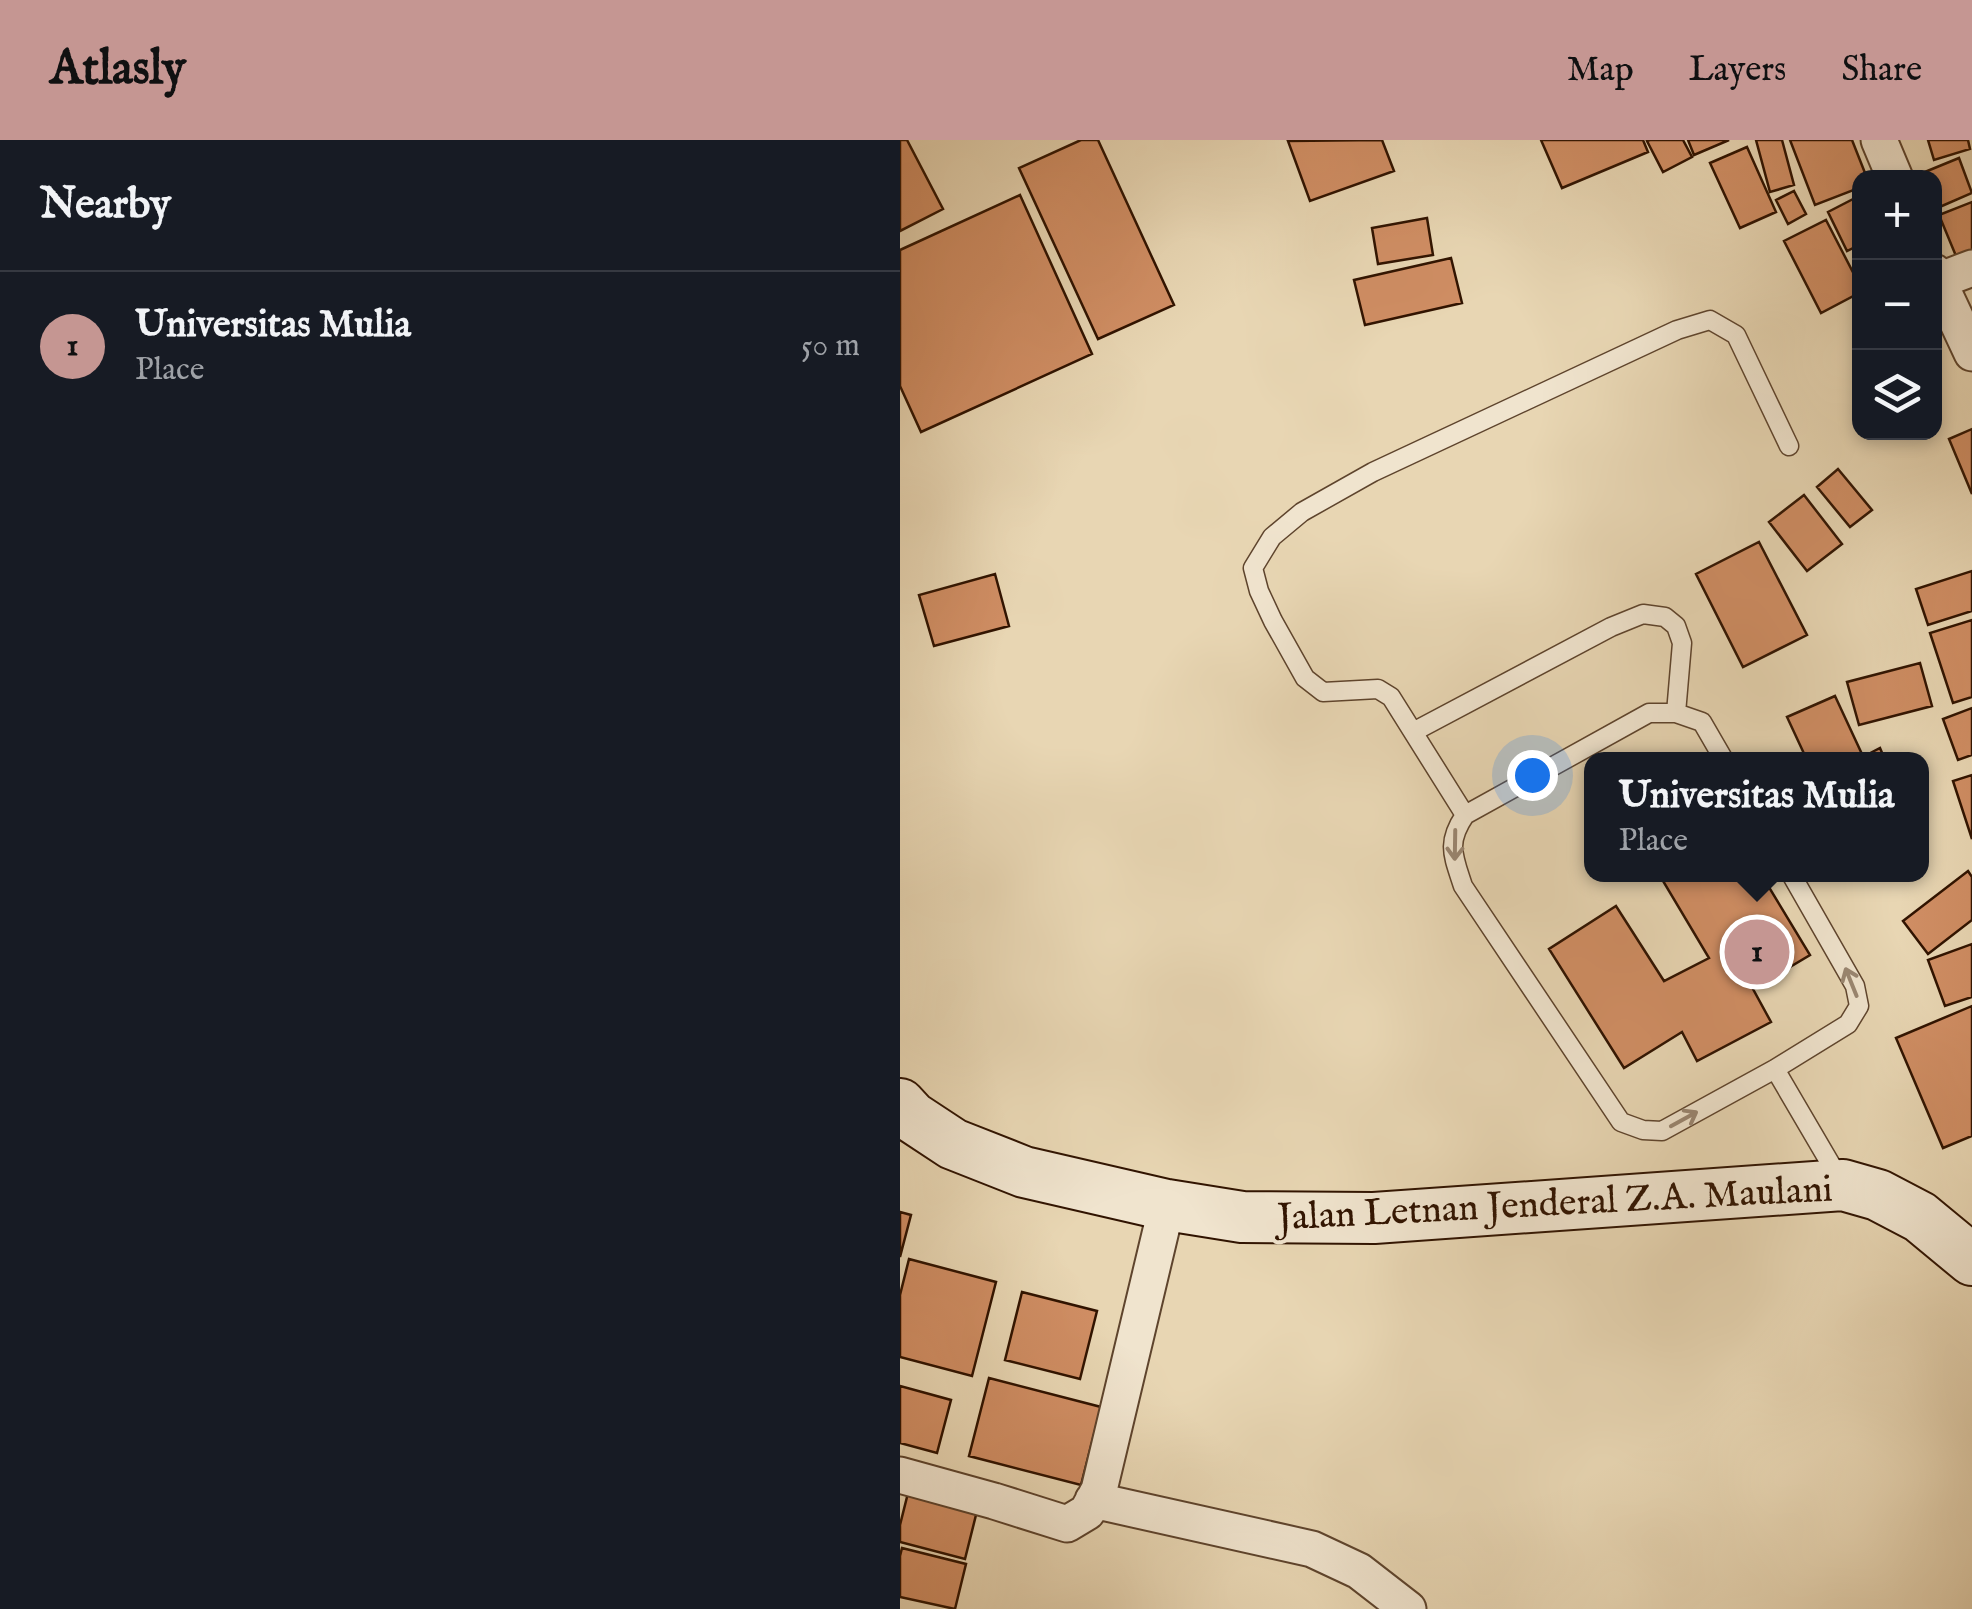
<!DOCTYPE html>
<meta charset="utf-8">
<style>
:root{--surface:#171b24;--page:#242831;--text:#f1f3f6;--muted:#9ea1a6;--line:#363941;--accent:#c59692}
body{margin:0;font-family:"IM FELL English",serif;background:var(--page);color:var(--text)}
.controls{position:absolute;right:30px;top:30px;display:grid;overflow:hidden;border-radius:20px;box-shadow:0 5px 15px #0003}
.controls button{width:90px;height:90px;display:grid;place-items:center;padding:0;border:0;border-bottom:2px solid var(--line);background:var(--surface);color:var(--text);font:50px sans-serif}
.you{position:absolute;left:632px;top:635px;width:35px;height:35px;margin:-25px;border:8px solid #fff;border-radius:50%;background:#1a73e8;box-shadow:0 0 0 15px #1a73e833}
.badge{display:grid;place-items:center;width:65px;height:65px;border-radius:50%;background:var(--accent);color:#111;font-size:32px;font-weight:700}
.pin{position:absolute;translate:-50% -50%;border:5px solid #fff;box-shadow:0 2px 10px #0006}
.popup{position:absolute;left:684px;top:612px;width:345px;height:130px;box-sizing:border-box;display:grid;place-content:center;border-radius:20px;background:var(--surface);filter:drop-shadow(0 2px 8px #0005);font-size:32px;white-space:nowrap;color:var(--muted)}
.popup b{font-size:38px;color:var(--text)}
.popup::after{content:'';position:absolute;left:50%;top:100%;margin-left:-20px;border:20px solid transparent;border-top-color:var(--surface)}
.list{margin:0;padding:0;list-style:none}
h2{display:flex;justify-content:space-between;align-items:center;height:130px;margin:0;padding:0 40px;font-size:42px}
h2 small{font-size:32px;font-weight:400;color:var(--muted)}
.list li{display:grid;grid-template-columns:65px 1fr auto;gap:30px;align-items:center;box-sizing:border-box;height:150px;padding:0 40px;border-top:2px solid var(--line)}
.list b{display:block;font-size:38px;white-space:nowrap}
.list p{margin:0;font-size:32px;white-space:nowrap;color:var(--muted)}
.list em{font-size:32px;font-style:normal;color:var(--muted)}
.icon{flex:none;width:55px;height:55px;fill:none;stroke:currentColor;stroke-width:2;stroke-linecap:round;stroke-linejoin:round}
.map{position:relative;flex:none;width:1072px;height:1469px;overflow:hidden}
header{display:flex;align-items:center;gap:60px;box-sizing:border-box;height:140px;padding:0 50px;background:var(--accent);color:#111}
header strong{font-size:48px}
nav{display:flex;gap:55px;margin-inline-start:auto;font-size:35px}
main{display:flex}
aside{flex:1;background:var(--surface)}
.map>svg:first-child{display:block}
.building{fill:#d08e64;stroke:#301300;stroke-width:2.5}
.lines{fill:none;stroke-linecap:round;stroke-linejoin:round}
.lane-casing{stroke:#5e442d;stroke-width:21}
.street-casing{stroke:#5e442d;stroke-width:39}
.secondary-casing{stroke:#301300;stroke-width:54}
.lane{stroke:#f0e4ce;stroke-width:18}
.street{stroke:#f0e4ce;stroke-width:35}
.secondary{stroke:#f0e4ce;stroke-width:50}
.oneway{stroke:#9a8671}
.labels{text-anchor:middle;stroke-width:8;stroke-linejoin:round;paint-order:stroke}
.street-label{font-size:38px;fill:#301300;stroke:#f0e4ce}
</style>
<header>
<strong>Atlasly</strong>
<nav><a>Map</a><a>Layers</a><a>Share</a></nav>
</header>
<main>
<aside>
<h2>Nearby<small></small></h2>
<ul class="list">
<li><span class="badge">1</span><div><b>Universitas Mulia</b><p>Place</p></div><em>50 m</em></li>
</ul>
</aside>
<div class="map">
<svg width="1072" height="1469" viewBox="0 0 1072 1469">
<rect width="100%" height="100%" fill="#e8d6b3"/>
<filter id="stains"><feTurbulence type="fractalNoise" baseFrequency=".002" numOctaves="4"/><feColorMatrix values="0 0 0 0 .2 0 0 0 0 .09 0 0 0 0 .02 0 0 0 .5 -.17"/></filter>
<radialGradient id="worn" r=".72"><stop offset=".6" stop-color="#630" stop-opacity="0"/><stop offset="1" stop-color="#630" stop-opacity=".3"/></radialGradient>
<!-- building -->
<path class="building" d="M 0,0 L 7,0 L 43,69 L 0,91 Z
M 181,0 L 198,0 L 274,165 L 198,199 L 119,28 Z
M 482,0 L 494,31 L 410,61 L 388,1 Z
M 641,0 L 743,0 L 748,12 L 662,48 Z
M 750,0 L 783,0 L 792,17 L 763,32 L 747,1 Z
M 788,0 L 829,0 L 794,15 Z
M 856,0 L 882,0 L 894,45 L 870,52 Z
M 890,0 L 952,0 L 967,38 L 959,38 L 959,48 L 915,65 Z
M 1028,0 L 1068,0 L 1070,9 L 1034,20 Z
M 847,7 L 876,72 L 840,88 L 810,23 Z
M 1059,18 L 1072,53 L 1035,69 L 1034,38 L 1022,38 L 1020,34 Z
M 894,51 L 906,74 L 888,84 L 876,60 Z
M 120,55 L 192,214 L 21,292 L 0,246 L 0,110 Z
M 959,56 L 959,105 L 947,111 L 928,72 Z
M 1072,62 L 1072,110 L 1056,116 L 1039,75 Z
M 527,78 L 533,115 L 478,124 L 472,88 Z
M 926,80 L 959,144 L 959,153 L 921,173 L 884,101 Z
M 551,118 L 562,163 L 465,185 L 454,140 Z
M 1072,289 L 1072,354 L 1049,299 Z
M 938,329 L 972,370 L 950,387 L 917,347 Z
M 904,355 L 942,404 L 907,431 L 869,382 Z
M 859,402 L 907,495 L 843,527 L 796,434 Z
M 1072,431 L 1072,471 L 1028,485 L 1016,449 Z
M 95,434 L 109,486 L 34,506 L 19,455 Z
M 1072,480 L 1072,557 L 1053,563 L 1030,493 Z
M 1020,523 L 1032,566 L 959,585 L 947,542 Z
M 935,556 L 961,612 L 946,620 L 907,620 L 887,577 Z
M 1072,568 L 1072,615 L 1058,620 L 1043,579 Z
M 980,608 L 985,620 L 957,620 Z
M 1072,635 L 1072,699 L 1053,641 Z
M 1068,731 L 1072,737 L 1072,780 L 1028,814 L 1003,781 Z
M 774,734 L 861,734 L 910,815 L 853,849 L 871,882 L 797,921 L 782,892 L 724,928 L 649,809 L 716,766 L 764,841 L 809,818 L 763,741 Z
M 1072,804 L 1072,857 L 1045,866 L 1028,820 Z
M 1072,866 L 1072,996 L 1043,1008 L 996,898 Z
M 0,1072 L 11,1075 L 0,1117 Z
M 9,1119 L 96,1142 L 72,1236 L 0,1217 L 0,1155 Z
M 122,1152 L 197,1171 L 180,1239 L 105,1220 Z
M 89,1238 L 201,1267 L 181,1345 L 69,1316 Z
M 0,1246 L 51,1260 L 37,1313 L 0,1303 Z
M 11,1341 L 80,1359 L 65,1419 L 0,1402 L 0,1385 Z
M 2,1408 L 66,1424 L 55,1469 L 0,1457 L 0,1416 Z"/>
<g class="lines">
<!-- lane casing -->
<g class="lane-casing">
<path id="lane" d="M 513,592 L 711,487 L 743,474 L 765,477 L 776,486 L 782,503 L 776,573
M 824,620 L 802,582 L 776,573 L 749,573 L 565,675 C 546,703 553,715 563,746 L 721,982 L 743,990 L 762,991 L 875,929 L 948,884 L 959,866 L 955,846 L 891,734
M 565,675 L 491,557 L 478,549 L 423,552 L 405,538 L 373,481 L 359,451 L 353,428 L 372,397 L 402,372 L 473,332 L 777,190 L 810,180 L 836,195 L 889,306
M 875,929 L 940,1040"/>
</g>
<!-- street casing -->
<g class="street-casing">
<path id="street" d="M 979,0 L 995,38
M 1034,132 L 1072,213
M 1038,141 L 1072,128
M 0,1335 L 94,1361 L 167,1384 L 187,1372 L 199,1350 L 267,1065
M 193,1360 L 412,1409 L 459,1431 L 508,1469"/>
</g>
<!-- secondary casing -->
<g class="secondary-casing">
<path id="secondary" d="M 0,964 L 12,977 L 53,1004 L 124,1032 L 267,1065 L 342,1077 L 474,1078 L 943,1045 L 978,1055 L 1020,1077 L 1072,1120"/>
</g>
<!-- lane -->
<use href="#lane" class="lane"/>
<!-- street -->
<use href="#street" class="street"/>
<!-- secondary -->
<use href="#secondary" class="secondary"/>
</g>
<!-- one-way arrows -->
<defs><path id="oneway-shaft" d="M-6 0H5M1.5-3L5.5 0L1.5 3" fill="none" stroke-width="1.6" stroke-linecap="round" stroke-linejoin="round" transform="scale(2.5)"/></defs>
<g class="oneway">
<use href="#oneway-shaft" transform="translate(555 705) rotate(91)"/>
<use href="#oneway-shaft" transform="translate(951 842) rotate(-112)"/>
<use href="#oneway-shaft" transform="translate(784 979) rotate(-29)"/>
</g>
<g class="labels">
<!-- street labels -->
<g class="street-label">
<text transform="translate(655 1062) rotate(-3)" y="13">Jalan Letnan Jenderal Z.A. Maulani</text>
</g>
</g>
<rect width="100%" height="100%" filter="url(#stains)"/>
<rect width="100%" height="100%" fill="url(#worn)"/>
</svg>
<div class="controls">
<button>+</button>
<button>−</button>
<button><svg class="icon" aria-label="layers" viewBox="0 0 24 24"><path d="M12 4l9 5-9 5-9-5zM3 14l9 5 9-5"/></svg></button>
</div>
<div class="you"></div>
<div class="pin badge" style="left:857px;top:812px">1</div>
<div class="popup"><b>Universitas Mulia</b>Place</div>
</div>
</main>
